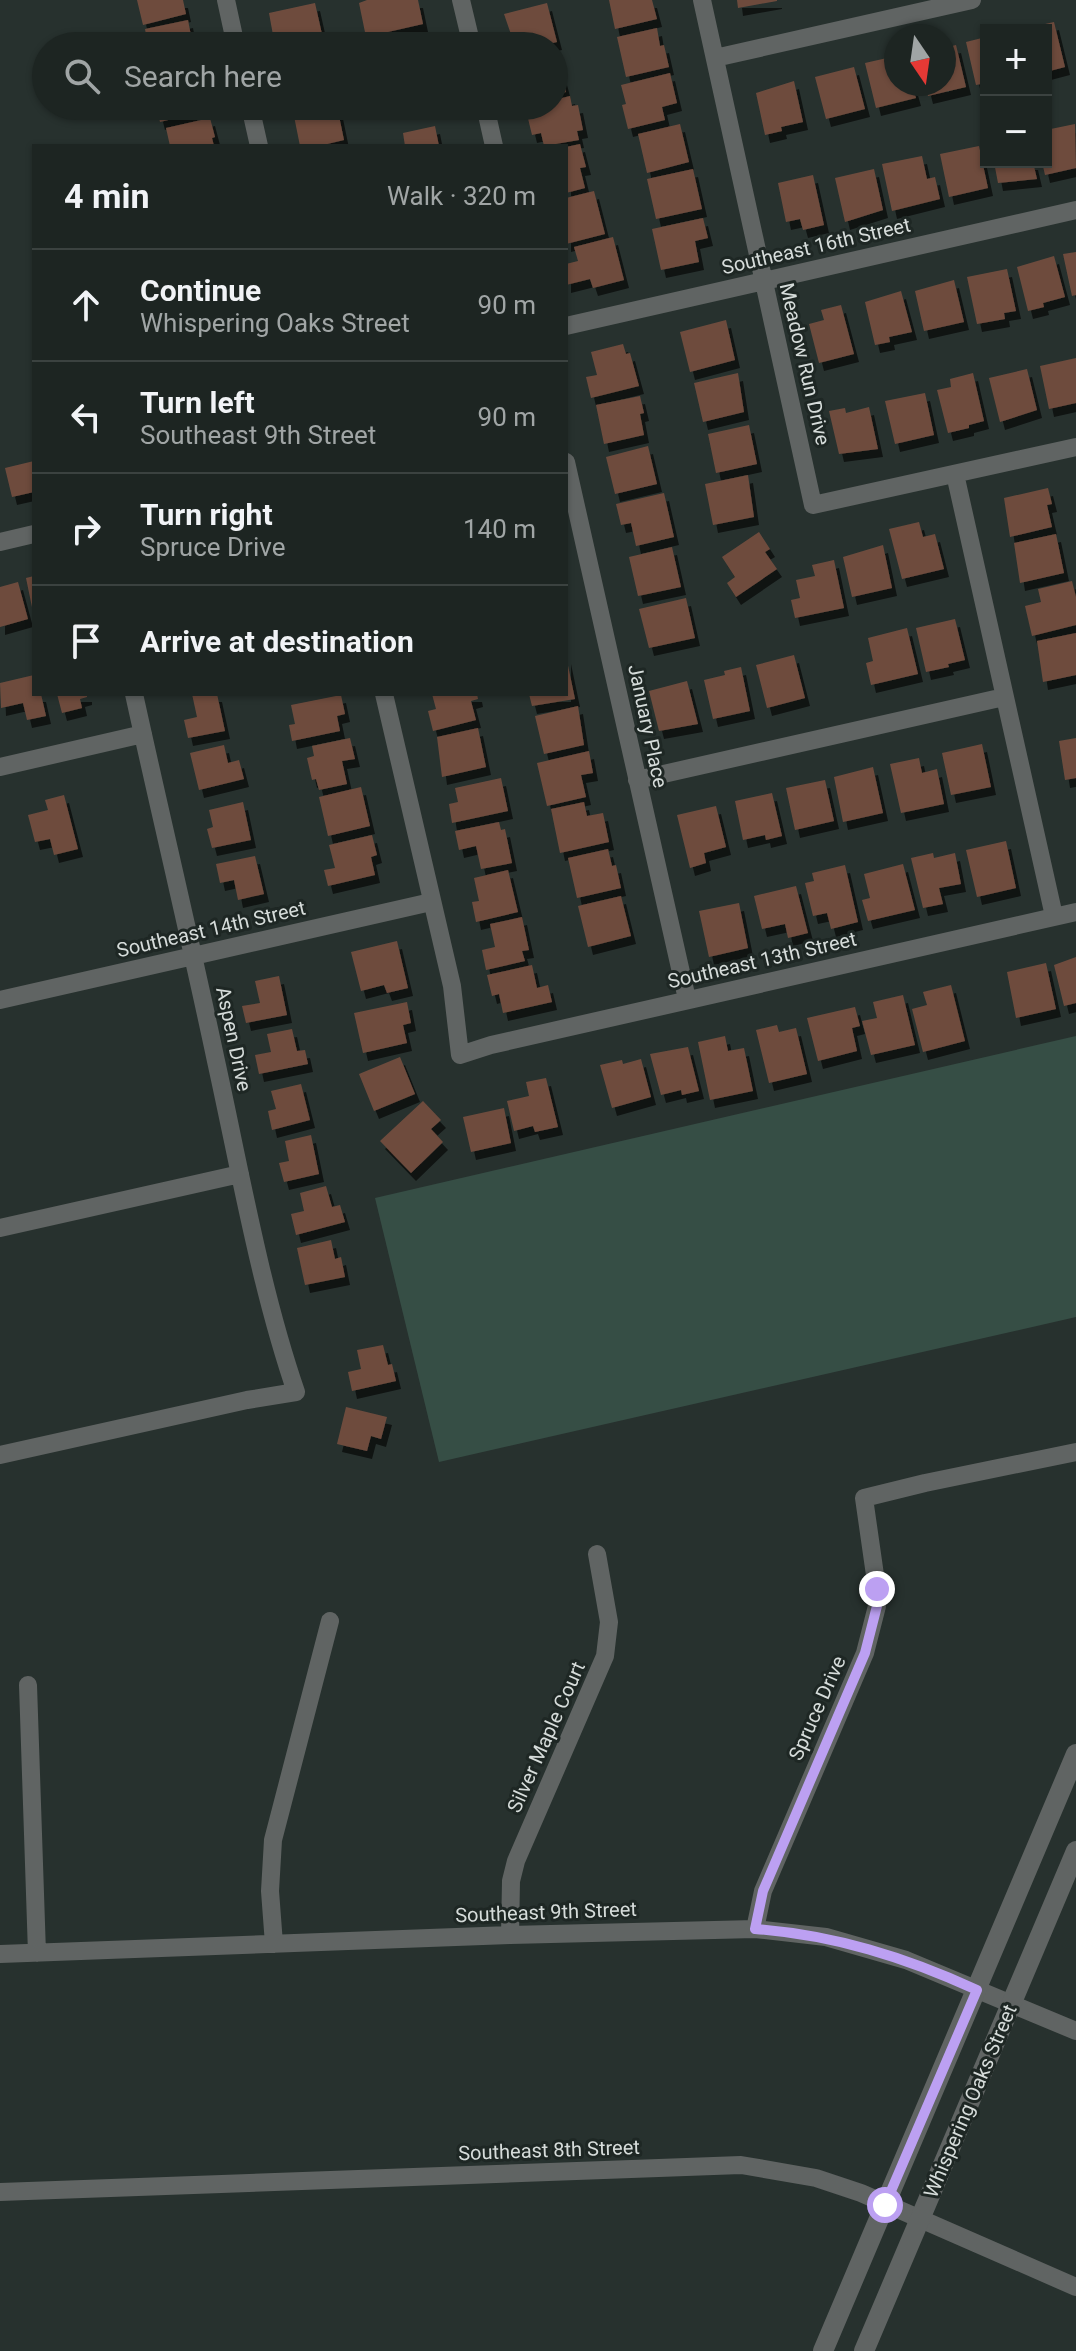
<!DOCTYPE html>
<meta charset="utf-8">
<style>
:root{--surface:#1d2522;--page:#252d2a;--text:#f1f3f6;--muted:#a0a5a5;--line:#3b4240}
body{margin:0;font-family:Roboto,sans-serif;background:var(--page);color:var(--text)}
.controls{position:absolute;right:24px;top:24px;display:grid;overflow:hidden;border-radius:0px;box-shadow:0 2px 6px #0004}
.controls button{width:72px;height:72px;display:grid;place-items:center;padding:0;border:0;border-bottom:2px solid var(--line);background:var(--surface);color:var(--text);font:40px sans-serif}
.compass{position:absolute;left:884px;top:24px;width:72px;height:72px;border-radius:50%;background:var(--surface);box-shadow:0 2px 6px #0004;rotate:167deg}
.stop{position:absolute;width:24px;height:24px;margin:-18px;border:6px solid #bca0f2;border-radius:50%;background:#fff}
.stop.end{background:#bca0f2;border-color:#fff;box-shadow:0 2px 8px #0008}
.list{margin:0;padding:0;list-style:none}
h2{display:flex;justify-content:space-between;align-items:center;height:104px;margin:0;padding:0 32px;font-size:34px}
h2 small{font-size:26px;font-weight:400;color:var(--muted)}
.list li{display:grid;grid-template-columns:52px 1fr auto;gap:24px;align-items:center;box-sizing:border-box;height:112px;padding:0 32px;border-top:2px solid var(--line)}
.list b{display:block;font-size:30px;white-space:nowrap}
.list p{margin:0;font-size:26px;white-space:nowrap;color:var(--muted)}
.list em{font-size:26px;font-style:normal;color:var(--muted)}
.icon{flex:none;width:44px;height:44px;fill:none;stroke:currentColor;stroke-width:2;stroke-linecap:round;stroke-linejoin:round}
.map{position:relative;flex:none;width:1076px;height:2351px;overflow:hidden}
.search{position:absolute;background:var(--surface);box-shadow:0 2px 6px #0004;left:32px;top:32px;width:536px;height:88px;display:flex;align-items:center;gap:20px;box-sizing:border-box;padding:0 28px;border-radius:44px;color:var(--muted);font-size:30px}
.panel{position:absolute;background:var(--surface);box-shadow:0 2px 6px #0004;left:32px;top:144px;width:536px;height:552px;border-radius:0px}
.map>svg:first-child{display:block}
.green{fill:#364e45}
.building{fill:#6e4c3e;filter:url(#shadow)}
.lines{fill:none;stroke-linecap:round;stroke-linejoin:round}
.minor{stroke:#606463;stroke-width:18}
.tertiary{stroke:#606463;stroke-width:20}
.route{stroke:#bca0f2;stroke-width:10}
.labels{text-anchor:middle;stroke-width:6;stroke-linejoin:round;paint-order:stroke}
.street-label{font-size:20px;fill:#d6dcda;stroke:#1e2724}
</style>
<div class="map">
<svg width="1076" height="2351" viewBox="0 0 1076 2351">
<defs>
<filter id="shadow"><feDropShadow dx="5" dy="8" stdDeviation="0" flood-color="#0009"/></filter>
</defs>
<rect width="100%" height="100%" fill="#27312e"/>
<!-- green -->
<path class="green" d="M 1076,1036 L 1076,1317 L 439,1462 L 375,1198 Z"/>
<!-- building -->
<path class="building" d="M 137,0 L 183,0 L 186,14 L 143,25 Z
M 367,0 L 418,0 L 423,24 L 366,37 L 359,3 Z
M 609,0 L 652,0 L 657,19 L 615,29 Z
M 737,0 L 777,0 L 777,1 L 738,8 Z
M 315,3 L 324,43 L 309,46 L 275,46 L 269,13 Z
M 547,3 L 557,42 L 540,46 L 515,46 L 504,14 Z
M 188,20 L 193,46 L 141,46 L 140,41 L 147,40 L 145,29 Z
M 1054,22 L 1065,67 L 1046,72 L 1046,30 L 1023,29 Z
M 657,28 L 660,46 L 664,45 L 669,67 L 626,77 L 617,37 Z
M 409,32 L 412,46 L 377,46 L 376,40 Z
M 986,37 L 986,83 L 976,85 L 966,42 Z
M 956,45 L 966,87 L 928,96 L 925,84 L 944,84 L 944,48 Z
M 554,47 L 566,92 L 554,95 Z
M 887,58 L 888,63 L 896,61 L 896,84 L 912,84 L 916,98 L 876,108 L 865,63 Z
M 854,67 L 865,109 L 826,119 L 815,77 Z
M 670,73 L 677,103 L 662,107 L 665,120 L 628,129 L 622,105 L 626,104 L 621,85 Z
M 794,81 L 803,122 L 781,127 L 782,131 L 765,135 L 756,93 Z
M 570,96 L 572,106 L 578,105 L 583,130 L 577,131 L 579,140 L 544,146 L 541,133 L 532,135 L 525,106 L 554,106 L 554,100 Z
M 156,106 L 191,106 L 193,114 L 160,122 Z
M 315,106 L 337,106 L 344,140 L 319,146 L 300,146 L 293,111 Z
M 210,118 L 215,137 L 212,138 L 214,146 L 170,146 L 166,128 Z
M 680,124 L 689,162 L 647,173 L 638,134 Z
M 1075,124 L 1076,168 L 1045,175 L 1042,162 L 1046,162 L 1046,130 Z
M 435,126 L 439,146 L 405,146 L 403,133 Z
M 580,144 L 586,167 L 580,168 L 585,188 L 566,193 L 566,147 Z
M 979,146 L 988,188 L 949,197 L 940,154 Z
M 922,156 L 927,179 L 935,177 L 940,199 L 892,211 L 882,164 Z
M 994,162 L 1033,162 L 1037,179 L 998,183 Z
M 693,169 L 702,209 L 656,219 L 647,179 Z
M 874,169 L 883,210 L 845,222 L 835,178 Z
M 813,175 L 824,225 L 803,230 L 800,219 L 786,222 L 778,183 Z
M 594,191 L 605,234 L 566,244 L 566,198 Z
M 703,218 L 708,238 L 695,241 L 699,262 L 661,270 L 652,229 Z
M 613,237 L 624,280 L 593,288 L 590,279 L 566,285 L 566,264 L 578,261 L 574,247 Z
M 1076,252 L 1076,295 L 1072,296 L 1063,254 Z
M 1054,256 L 1065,297 L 1043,303 L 1044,307 L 1028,311 L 1017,267 Z
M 1007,269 L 1016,311 L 1004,313 L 1005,319 L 977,324 L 967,277 Z
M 954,280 L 964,322 L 924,331 L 915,291 Z
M 901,291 L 912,332 L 889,337 L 890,342 L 875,345 L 865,302 Z
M 841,305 L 854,354 L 819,363 L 809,324 L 824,320 L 821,310 Z
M 726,320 L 735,360 L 690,372 L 680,332 Z
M 623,344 L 626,354 L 630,353 L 639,386 L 591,398 L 586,377 L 597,375 L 591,352 Z
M 1076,358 L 1076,403 L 1049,409 L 1040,366 Z
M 1027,369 L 1037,410 L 1000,422 L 989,378 Z
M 738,373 L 744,412 L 703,422 L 694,383 Z
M 973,373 L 984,421 L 969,425 L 969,428 L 948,433 L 937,390 L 951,387 L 950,379 Z
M 925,393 L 934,435 L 895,444 L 885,401 Z
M 640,396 L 644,413 L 640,414 L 644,435 L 604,444 L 596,405 Z
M 869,407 L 878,449 L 839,454 L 829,411 L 845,408 L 846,413 Z
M 749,425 L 757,464 L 716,473 L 708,434 Z
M 648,446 L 657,484 L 615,494 L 606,457 Z
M 34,461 L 34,492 L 12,497 L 5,468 Z
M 748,475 L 754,517 L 713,525 L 705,484 Z
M 1048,488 L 1052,504 L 1047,505 L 1052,527 L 1010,537 L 1004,498 Z
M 664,493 L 674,537 L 636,546 L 631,523 L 621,525 L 616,504 Z
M 919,522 L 923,537 L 935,534 L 944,569 L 902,579 L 889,529 Z
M 759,532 L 770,549 L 765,552 L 777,569 L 736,597 L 727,583 L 735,577 L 722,557 Z
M 1056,534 L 1064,573 L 1020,583 L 1014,543 Z
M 883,545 L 892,588 L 852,597 L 843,557 Z
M 672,547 L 681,587 L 638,596 L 629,557 Z
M 834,560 L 844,608 L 795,618 L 791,600 L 800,598 L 796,580 L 815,576 L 812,565 Z
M 34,576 L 34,612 L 33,612 L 26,578 Z
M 1072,581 L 1076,597 L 1076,625 L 1032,636 L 1025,606 L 1041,602 L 1038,589 Z
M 18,582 L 28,619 L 0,627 L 0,587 Z
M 686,598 L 695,638 L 649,648 L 639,609 Z
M 955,619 L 965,660 L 948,664 L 949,667 L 926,672 L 916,628 Z
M 907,628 L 918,674 L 871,685 L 866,663 L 873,661 L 868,638 Z
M 1076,633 L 1076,675 L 1043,682 L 1037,641 Z
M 794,655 L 805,698 L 767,708 L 756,665 Z
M 566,656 L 575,699 L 532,706 L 529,694 L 566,694 Z
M 741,667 L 750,711 L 713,719 L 704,680 L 725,675 L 724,671 Z
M 34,675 L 34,694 L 41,694 L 46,716 L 27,720 L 23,703 L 1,708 L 0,683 Z
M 687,681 L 698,724 L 659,731 L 649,691 Z
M 57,694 L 87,694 L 87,697 L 80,699 L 82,708 L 62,713 Z
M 192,694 L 217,694 L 225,731 L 188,738 L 184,720 L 197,717 Z
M 432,694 L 477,694 L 478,699 L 471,701 L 476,720 L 433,731 L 428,711 L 436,709 Z
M 341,695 L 345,714 L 337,716 L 340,731 L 292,741 L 289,725 L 295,724 L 291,705 Z
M 578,706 L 584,745 L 544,754 L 535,716 Z
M 478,728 L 486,767 L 442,777 L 437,737 Z
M 350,738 L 355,759 L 342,761 L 347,784 L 319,790 L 316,779 L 312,780 L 307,758 L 314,756 L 312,746 Z
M 1076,738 L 1076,778 L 1065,780 L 1059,741 Z
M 982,744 L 991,787 L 951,795 L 942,753 Z
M 224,745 L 228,763 L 239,760 L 244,779 L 199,790 L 190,753 Z
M 589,751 L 593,773 L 581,775 L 586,797 L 547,806 L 537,763 Z
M 919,758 L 922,773 L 937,769 L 944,804 L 901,813 L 890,764 Z
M 873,767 L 883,813 L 843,822 L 834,777 Z
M 501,778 L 508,811 L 452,823 L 449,804 L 458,802 L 455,788 Z
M 825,780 L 834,821 L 795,830 L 786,788 Z
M 361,787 L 370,826 L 328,836 L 319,797 Z
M 772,793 L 782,836 L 766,840 L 765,835 L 743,840 L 735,801 Z
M 64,795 L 78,849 L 54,855 L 50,839 L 35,842 L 28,815 L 48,810 L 45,800 Z
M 243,802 L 251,840 L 212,848 L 207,829 L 213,827 L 209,810 Z
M 584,802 L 587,816 L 603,813 L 609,842 L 560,853 L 551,809 Z
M 716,806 L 726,847 L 704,853 L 706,863 L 690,868 L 677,815 Z
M 499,822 L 501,830 L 505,829 L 512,863 L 481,869 L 476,846 L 459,850 L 455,831 Z
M 372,835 L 377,855 L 371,857 L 375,875 L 328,886 L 324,870 L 335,868 L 329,845 Z
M 1006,841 L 1016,888 L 977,897 L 966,850 Z
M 608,849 L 612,866 L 616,865 L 621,888 L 577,898 L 568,858 Z
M 933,853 L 934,858 L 955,853 L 961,884 L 939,888 L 943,904 L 923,908 L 911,858 Z
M 255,856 L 264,894 L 238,900 L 234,880 L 220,883 L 216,864 Z
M 903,864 L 915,910 L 868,921 L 862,900 L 870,898 L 864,874 Z
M 845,865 L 858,922 L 831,929 L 827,913 L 813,916 L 805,883 L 814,881 L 812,873 Z
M 508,870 L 518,912 L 476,922 L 472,902 L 479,901 L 474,878 Z
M 796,886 L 808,933 L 788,938 L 785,924 L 762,929 L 754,896 Z
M 621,896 L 631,936 L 588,947 L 578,906 Z
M 739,903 L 748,948 L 709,957 L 699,911 Z
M 522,917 L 529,950 L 522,951 L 525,961 L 486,970 L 482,950 L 495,947 L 490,924 Z
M 397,941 L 408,988 L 387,993 L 384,985 L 361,991 L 351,952 Z
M 1076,957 L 1076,1003 L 1064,1006 L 1054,965 Z
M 1046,963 L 1056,1009 L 1016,1018 L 1007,972 Z
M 532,965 L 537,988 L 548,985 L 552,1002 L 503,1013 L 499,994 L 492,996 L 487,975 Z
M 279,976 L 287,1015 L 246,1023 L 242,1006 L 260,1003 L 255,981 Z
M 951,985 L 965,1041 L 923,1052 L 912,1009 L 927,1005 L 923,992 Z
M 903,995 L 915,1045 L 871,1055 L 862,1021 L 877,1018 L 873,1002 Z
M 407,1002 L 411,1023 L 403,1025 L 407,1043 L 363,1053 L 354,1013 Z
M 855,1007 L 860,1026 L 852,1028 L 857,1051 L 818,1061 L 807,1018 Z
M 777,1025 L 779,1032 L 796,1028 L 807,1074 L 769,1083 L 756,1030 Z
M 292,1029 L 297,1051 L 305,1050 L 308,1064 L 259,1074 L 255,1055 L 271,1052 L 267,1034 Z
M 725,1036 L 728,1051 L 744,1048 L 753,1091 L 710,1100 L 698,1042 Z
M 688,1047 L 699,1091 L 682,1095 L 681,1090 L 661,1095 L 650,1054 Z
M 400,1057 L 415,1094 L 374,1111 L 359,1074 Z
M 641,1059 L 651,1097 L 612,1108 L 600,1065 L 622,1060 L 623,1064 Z
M 546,1078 L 558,1127 L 535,1132 L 533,1126 L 514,1131 L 507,1101 L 529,1096 L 526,1082 Z
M 301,1084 L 310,1120 L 272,1130 L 268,1111 L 276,1109 L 271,1091 Z
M 423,1101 L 441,1120 L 431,1129 L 443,1142 L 411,1173 L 380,1141 Z
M 504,1108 L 511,1143 L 471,1152 L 463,1117 Z
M 311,1135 L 319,1174 L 284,1182 L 279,1163 L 289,1161 L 285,1141 Z
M 326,1186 L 332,1207 L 340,1205 L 345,1222 L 296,1235 L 291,1214 L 304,1211 L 300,1193 Z
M 331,1240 L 335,1259 L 341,1257 L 345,1277 L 305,1285 L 297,1248 Z
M 383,1345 L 388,1365 L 392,1364 L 396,1381 L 352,1391 L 348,1372 L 361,1369 L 357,1350 Z
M 346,1407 L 387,1417 L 381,1439 L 371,1436 L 367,1451 L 337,1444 Z"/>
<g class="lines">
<!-- minor -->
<path class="minor" d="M 226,0 L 236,46
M 461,0 L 472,46
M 702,0 L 813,505 L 1076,447
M 715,58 L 972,0
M 250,106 L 259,146
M 485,106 L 494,146
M 566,326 L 1076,210
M 566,462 L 687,999
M 955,474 L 1054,916
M 0,542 L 34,534
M 384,694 L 452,986 L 460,1055 L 491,1045 L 1076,912
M 0,767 L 143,734
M 637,780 L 1004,697
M 0,1000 L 431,902
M 0,1228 L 240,1174
M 0,1455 L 247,1400 L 296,1392 C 260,1287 240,1170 216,1061 C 190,938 161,817 134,694
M 28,1685 L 37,1953
M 755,1929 L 763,1891 L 865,1653 L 877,1606 L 877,1589 L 864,1498 L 925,1483 L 1076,1452
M 510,1935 L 511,1881 L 516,1861 L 605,1656 L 609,1622 L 597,1554
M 274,1944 L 270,1891 L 273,1840 L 330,1621
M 0,1954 L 510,1935 L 755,1929 L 826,1937 L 906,1960 L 1076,2031
M 0,2192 L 741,2165 L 816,2178 L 861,2193 L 1076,2287"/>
<!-- tertiary -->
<path class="tertiary" d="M 823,2351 L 1076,1754
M 864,2351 L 1076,1851"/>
</g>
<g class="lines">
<!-- route -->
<path class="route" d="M 877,1589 L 877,1606 L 865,1653 L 763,1891 L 755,1929 C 834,1935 905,1957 977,1990 L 885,2205"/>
</g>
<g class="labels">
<!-- street labels -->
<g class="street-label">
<text transform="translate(816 246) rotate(-13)" y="7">Southeast 16th Street</text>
<text transform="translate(805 364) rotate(77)" y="7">Meadow Run Drive</text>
<text transform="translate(648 726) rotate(78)" y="7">January Place</text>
<text transform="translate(211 929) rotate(-13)" y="7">Southeast 14th Street</text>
<text transform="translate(762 960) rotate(-13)" y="7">Southeast 13th Street</text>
<text transform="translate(234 1039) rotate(78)" y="7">Aspen Drive</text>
<text transform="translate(817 1708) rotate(-66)" y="7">Spruce Drive</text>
<text transform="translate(546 1737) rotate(-66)" y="7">Silver Maple Court</text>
<text transform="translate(546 1912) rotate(-2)" y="7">Southeast 9th Street</text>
<text transform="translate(970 2101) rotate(-67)" y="7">Whispering Oaks Street</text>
<text transform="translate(549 2150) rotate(-2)" y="7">Southeast 8th Street</text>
</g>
</g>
</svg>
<div class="controls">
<button>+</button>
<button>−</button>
</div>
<svg class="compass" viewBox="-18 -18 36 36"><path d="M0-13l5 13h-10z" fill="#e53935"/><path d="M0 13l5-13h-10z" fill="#a0a5a5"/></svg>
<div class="stop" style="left:885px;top:2205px"></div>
<div class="stop end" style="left:877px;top:1589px"></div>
<div class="search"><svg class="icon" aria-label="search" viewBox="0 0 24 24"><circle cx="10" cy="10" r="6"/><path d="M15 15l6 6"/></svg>Search here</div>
<section class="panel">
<h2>4 min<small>Walk · 320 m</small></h2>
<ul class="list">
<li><svg class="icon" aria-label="ahead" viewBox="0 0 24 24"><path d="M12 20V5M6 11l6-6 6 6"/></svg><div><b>Continue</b><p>Whispering Oaks Street</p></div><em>90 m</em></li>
<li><svg class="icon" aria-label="left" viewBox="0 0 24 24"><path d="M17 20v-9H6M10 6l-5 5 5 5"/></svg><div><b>Turn left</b><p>Southeast 9th Street</p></div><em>90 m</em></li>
<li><svg class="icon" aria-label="right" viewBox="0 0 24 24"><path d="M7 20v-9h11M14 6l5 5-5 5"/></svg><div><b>Turn right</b><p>Spruce Drive</p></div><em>140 m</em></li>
<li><svg class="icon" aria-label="arrive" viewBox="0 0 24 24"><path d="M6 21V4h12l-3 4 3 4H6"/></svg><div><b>Arrive at destination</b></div></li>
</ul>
</section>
</div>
